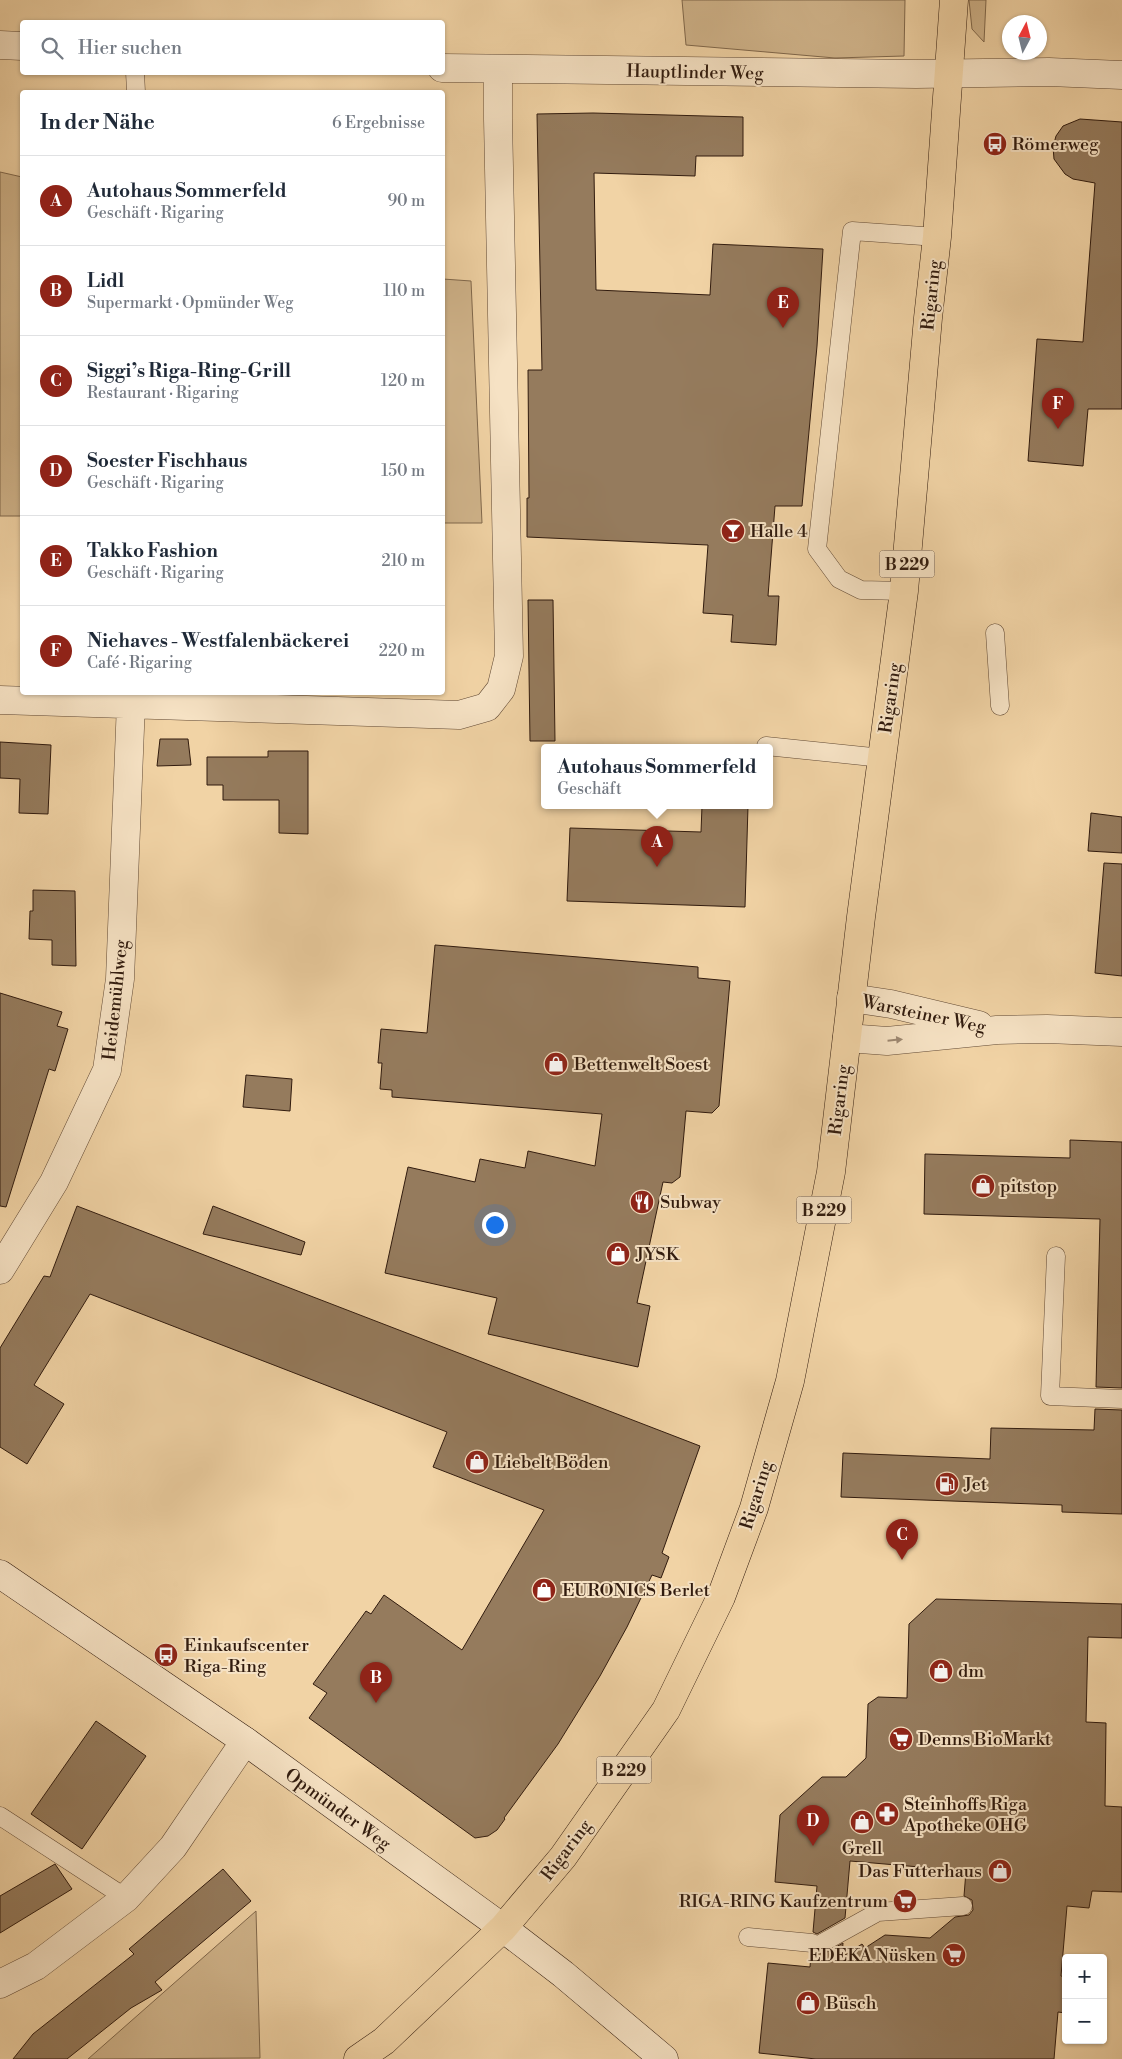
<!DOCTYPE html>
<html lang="de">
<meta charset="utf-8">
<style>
:root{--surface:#fff;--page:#f2f2f3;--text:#1f2937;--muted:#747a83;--line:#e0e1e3;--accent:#8f2418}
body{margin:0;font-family:"Libre Bodoni",serif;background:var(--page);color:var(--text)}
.controls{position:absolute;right:15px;bottom:15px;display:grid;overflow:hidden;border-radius:5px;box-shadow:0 1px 4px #0004}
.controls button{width:45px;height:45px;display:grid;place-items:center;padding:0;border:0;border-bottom:1px solid var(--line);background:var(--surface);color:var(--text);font:25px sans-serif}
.compass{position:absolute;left:1002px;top:15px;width:45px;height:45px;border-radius:50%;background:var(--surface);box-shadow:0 1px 4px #0004;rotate:7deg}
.you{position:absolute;left:494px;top:1224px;width:18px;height:18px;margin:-12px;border:4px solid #fff;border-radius:50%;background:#1a73e8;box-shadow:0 0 0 8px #1a73e833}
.badge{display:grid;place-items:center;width:32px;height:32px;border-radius:50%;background:var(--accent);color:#fff;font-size:16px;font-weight:700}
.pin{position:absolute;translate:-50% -41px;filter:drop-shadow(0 1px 2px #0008)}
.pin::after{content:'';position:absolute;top:26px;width:18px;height:15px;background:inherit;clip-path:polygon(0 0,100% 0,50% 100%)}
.popup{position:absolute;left:541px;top:744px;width:232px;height:65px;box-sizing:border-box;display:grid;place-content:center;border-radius:5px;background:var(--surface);filter:drop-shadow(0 1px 4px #0005);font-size:16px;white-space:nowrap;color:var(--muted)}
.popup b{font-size:19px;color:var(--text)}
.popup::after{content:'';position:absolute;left:50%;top:100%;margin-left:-10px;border:10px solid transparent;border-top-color:var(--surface)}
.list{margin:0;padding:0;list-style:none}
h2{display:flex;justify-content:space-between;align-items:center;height:65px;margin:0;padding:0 20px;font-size:21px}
h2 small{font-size:16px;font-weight:400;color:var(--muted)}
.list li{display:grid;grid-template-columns:32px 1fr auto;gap:15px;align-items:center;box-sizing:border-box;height:90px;padding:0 20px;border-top:1px solid var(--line)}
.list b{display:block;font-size:19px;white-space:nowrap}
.list p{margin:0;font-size:16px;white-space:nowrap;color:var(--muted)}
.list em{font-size:16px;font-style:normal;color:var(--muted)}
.icon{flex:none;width:28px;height:28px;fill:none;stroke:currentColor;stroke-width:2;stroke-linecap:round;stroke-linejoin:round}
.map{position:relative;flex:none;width:1122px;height:2059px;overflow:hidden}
.search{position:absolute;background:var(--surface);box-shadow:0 1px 4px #0004;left:20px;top:20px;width:425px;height:55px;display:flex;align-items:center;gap:12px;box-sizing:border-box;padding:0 18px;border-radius:5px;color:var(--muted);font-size:19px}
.panel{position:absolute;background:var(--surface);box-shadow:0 1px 4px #0004;left:20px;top:90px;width:425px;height:605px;border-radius:5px}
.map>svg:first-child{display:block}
.green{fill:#d0b48b;stroke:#80684c}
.building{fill:#957b5d;stroke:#311b0e}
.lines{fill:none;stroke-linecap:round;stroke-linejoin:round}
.lane-casing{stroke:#614934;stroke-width:19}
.street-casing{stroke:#614934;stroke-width:29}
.secondary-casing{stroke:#311b0e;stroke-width:29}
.primary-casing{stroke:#311b0e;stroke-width:29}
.lane{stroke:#f6e2c4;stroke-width:18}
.street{stroke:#f6e2c4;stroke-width:28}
.secondary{stroke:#f6e2c4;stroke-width:28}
.primary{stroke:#f1d3a5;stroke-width:28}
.oneway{fill:#9d8872}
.labels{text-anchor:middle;stroke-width:4;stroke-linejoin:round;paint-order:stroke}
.shield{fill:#f6e2c4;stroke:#6c5745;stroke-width:1}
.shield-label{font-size:16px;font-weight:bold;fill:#311b0e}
.street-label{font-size:18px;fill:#311b0e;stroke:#f6e2c4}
.poi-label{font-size:18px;fill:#311b0e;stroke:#f6e2c4;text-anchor:start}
</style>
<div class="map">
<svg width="1122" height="2059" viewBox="0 0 1122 2059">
<rect width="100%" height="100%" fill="#f1d3a5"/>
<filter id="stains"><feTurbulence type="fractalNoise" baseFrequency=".004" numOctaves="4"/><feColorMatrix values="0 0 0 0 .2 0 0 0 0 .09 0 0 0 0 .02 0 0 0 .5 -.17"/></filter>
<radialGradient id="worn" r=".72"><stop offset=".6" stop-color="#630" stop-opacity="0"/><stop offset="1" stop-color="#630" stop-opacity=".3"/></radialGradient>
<!-- green -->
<path class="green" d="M 682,0 L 905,0 L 904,56 L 835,58 L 686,45 Z
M 969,0 L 986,0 L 984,42 L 972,29 Z
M 0,172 L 22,177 L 22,516 L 0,516 Z
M 443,279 L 471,281 L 482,523 L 443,523 Z
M 256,1911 L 260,2058 L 88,2059 Z"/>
<!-- building -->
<path class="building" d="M 593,113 L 743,117 L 743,156 L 696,156 L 695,176 L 594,173 L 596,290 L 710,295 L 713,244 L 823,249 L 817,346 L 802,506 L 775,506 L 768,596 L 779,596 L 776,645 L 731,642 L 733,615 L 703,613 L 708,545 L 527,537 L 527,498 L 529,498 L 528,370 L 542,370 L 537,114 Z
M 1080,119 L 1122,122 L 1122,409 L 1088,409 L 1083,466 L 1028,461 L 1037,339 L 1083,342 L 1095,183 L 1073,179 L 1065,174 L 1054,159 L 1053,147 L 1056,136 L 1063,126 Z
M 528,600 L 553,600 L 555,741 L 530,741 Z
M 160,739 L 188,739 L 191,765 L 157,766 Z
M 0,742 L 51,745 L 48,814 L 19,813 L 20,779 L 0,778 Z
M 268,751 L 308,751 L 308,834 L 279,833 L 279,800 L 223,800 L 223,785 L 207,785 L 207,757 L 268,757 Z
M 702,806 L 748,806 L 745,907 L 567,901 L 570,828 L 701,832 Z
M 1091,813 L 1122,817 L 1122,853 L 1088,851 Z
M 1104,863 L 1122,864 L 1122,976 L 1095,973 Z
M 33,890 L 75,891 L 76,966 L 52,965 L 52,940 L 29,939 L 30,911 L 33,911 Z
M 435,945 L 698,967 L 698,978 L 730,981 L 719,1106 L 712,1113 L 686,1111 L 680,1177 L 672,1183 L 663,1182 L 637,1303 L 650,1306 L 638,1367 L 488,1334 L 497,1298 L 385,1273 L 408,1167 L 475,1182 L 480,1159 L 525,1168 L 528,1151 L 595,1166 L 602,1114 L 392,1097 L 392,1090 L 380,1089 L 382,1063 L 378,1063 L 381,1029 L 427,1033 Z
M 0,993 L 62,1012 L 57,1026 L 68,1029 L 55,1071 L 49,1069 L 6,1207 L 0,1206 Z
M 246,1075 L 292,1079 L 290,1111 L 243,1107 Z
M 1070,1140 L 1122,1142 L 1122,1388 L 1096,1387 L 1100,1219 L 924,1214 L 925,1154 L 1070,1158 Z
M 77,1206 L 700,1446 L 662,1553 L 669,1557 L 661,1578 L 652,1575 L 627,1627 L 600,1676 L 558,1744 L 504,1818 L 505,1819 L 497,1830 L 488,1836 L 475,1838 L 309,1718 L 327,1693 L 313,1684 L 366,1611 L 371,1614 L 384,1595 L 462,1650 L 544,1510 L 433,1467 L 447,1432 L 90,1294 L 34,1385 L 64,1404 L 27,1464 L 0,1447 L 0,1348 L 44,1276 L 50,1277 Z
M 213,1206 L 305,1242 L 301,1255 L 203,1234 Z
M 1095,1409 L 1122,1410 L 1122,1514 L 1062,1512 L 1062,1505 L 841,1497 L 843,1453 L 990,1459 L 991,1428 L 1094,1430 Z
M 936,1599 L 1122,1604 L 1122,1638 L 1088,1637 L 1086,1722 L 1106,1723 L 1105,1806 L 1122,1807 L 1122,1892 L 1092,1891 L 1089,1908 L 1067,1906 L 1061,1976 L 1066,1977 L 1066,2013 L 1058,2012 L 1054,2059 L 816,2059 L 759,2053 L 768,1963 L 810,1967 L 811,1954 L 827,1952 L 843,1943 L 842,1957 L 862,1944 L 865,1948 L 885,1935 L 930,1938 L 955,1917 L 969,1915 L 973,1910 L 972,1900 L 964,1896 L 966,1871 L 850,1861 L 845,1918 L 817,1934 L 813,1932 L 817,1886 L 775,1882 L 780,1815 L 822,1777 L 846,1777 L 866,1758 L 868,1704 L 878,1697 L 907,1698 L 909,1624 Z
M 96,1721 L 146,1756 L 82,1849 L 31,1814 Z
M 55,1864 L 72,1889 L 0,1933 L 0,1896 Z
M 223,1869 L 251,1901 L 155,1982 L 162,1990 L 131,2008 L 67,2059 L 13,2059 L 33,2034 L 134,1954 L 129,1949 Z"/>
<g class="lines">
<!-- lane casing -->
<g class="lane-casing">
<path id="lane" d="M 135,72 L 136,92
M 904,591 L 861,590 L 839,579 L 817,549 L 852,231 L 937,237
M 995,633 L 1000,706
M 766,746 L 882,758
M 1056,1256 L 1050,1396 L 1122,1399
M 0,1816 L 126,1898
M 748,1937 L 812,1943
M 822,1943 L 878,1912 L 963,1906"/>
</g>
<!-- street casing -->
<g class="street-casing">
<path id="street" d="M 0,45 L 22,46
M 442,68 L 916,74 L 1049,72 L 1122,75
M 0,700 L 459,715 L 487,707 L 501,689 L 509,656 L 498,119 L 498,70
M 851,998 L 891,1004 L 979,1025
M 847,1038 L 887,1041 L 997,1030 L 1047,1029 L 1122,1032
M 0,1270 L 54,1182 L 107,1070 L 120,979 L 131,703
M 0,1984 L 36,1966 L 126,1898 L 173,1847 L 245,1741"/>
</g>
<!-- secondary casing -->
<g class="secondary-casing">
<path id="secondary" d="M 0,1574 L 245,1741 L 503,1928 L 563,1974 L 664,2059"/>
</g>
<!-- primary casing -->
<g class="primary-casing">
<path id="primary" d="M 358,2059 L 384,2041 L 503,1928 L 563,1857 L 666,1710 L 721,1597 L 754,1508 L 790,1381 L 831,1172 L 861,917 L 904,591 L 928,318 L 937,237 L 954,0"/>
</g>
<!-- lane -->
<use href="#lane" class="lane"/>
<!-- street -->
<use href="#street" class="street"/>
<!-- secondary -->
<use href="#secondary" class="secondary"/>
<!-- primary -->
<use href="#primary" class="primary"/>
</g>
<!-- one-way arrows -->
<defs><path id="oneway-solid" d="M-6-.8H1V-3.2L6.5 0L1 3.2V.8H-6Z" transform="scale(1.25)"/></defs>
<use class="oneway" href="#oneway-solid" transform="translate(895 1040) rotate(-6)"/>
<!-- icons -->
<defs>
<g id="bus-disc" transform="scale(1.25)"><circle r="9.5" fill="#8f2418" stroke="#f6e2c4"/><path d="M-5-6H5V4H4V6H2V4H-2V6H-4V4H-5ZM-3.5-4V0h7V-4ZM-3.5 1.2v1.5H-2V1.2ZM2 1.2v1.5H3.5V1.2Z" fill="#fff"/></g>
<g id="bar-disc" transform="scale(1.25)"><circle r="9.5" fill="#8f2418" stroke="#f6e2c4"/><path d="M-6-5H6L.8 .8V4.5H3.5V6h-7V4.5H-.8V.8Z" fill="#fff"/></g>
<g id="shop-disc" transform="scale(1.25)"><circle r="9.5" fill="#8f2418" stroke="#f6e2c4"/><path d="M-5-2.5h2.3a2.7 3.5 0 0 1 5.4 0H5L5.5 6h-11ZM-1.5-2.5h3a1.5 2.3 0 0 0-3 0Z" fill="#fff"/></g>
<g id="restaurant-disc" transform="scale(1.25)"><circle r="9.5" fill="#8f2418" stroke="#f6e2c4"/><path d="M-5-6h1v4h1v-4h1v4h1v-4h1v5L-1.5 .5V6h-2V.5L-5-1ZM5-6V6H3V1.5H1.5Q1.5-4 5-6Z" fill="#fff"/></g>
<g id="fuel-disc" transform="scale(1.25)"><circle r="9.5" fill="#8f2418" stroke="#f6e2c4"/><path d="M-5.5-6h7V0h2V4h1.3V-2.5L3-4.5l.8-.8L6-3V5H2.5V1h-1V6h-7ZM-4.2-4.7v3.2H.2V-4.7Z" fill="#fff"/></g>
<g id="supermarket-disc" transform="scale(1.25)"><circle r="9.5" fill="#8f2418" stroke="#f6e2c4"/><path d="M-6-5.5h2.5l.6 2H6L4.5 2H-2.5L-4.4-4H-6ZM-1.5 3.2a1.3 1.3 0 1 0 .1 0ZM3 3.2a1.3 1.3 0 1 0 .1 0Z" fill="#fff"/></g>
<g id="pharmacy-disc" transform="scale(1.25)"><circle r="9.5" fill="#8f2418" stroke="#f6e2c4"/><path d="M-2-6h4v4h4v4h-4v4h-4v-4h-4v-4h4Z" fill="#fff"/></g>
</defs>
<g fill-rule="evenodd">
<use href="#bus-disc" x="995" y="144"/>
<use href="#bar-disc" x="733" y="531"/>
<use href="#shop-disc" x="556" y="1064"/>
<use href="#shop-disc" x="983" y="1186"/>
<use href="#restaurant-disc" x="642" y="1202"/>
<use href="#shop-disc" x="618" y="1254"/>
<use href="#shop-disc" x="477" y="1462"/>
<use href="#fuel-disc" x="947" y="1484"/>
<use href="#shop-disc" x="544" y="1590"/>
<use href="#bus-disc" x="166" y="1655"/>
<use href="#shop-disc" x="941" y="1671"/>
<use href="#supermarket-disc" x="901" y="1739"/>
<use href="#pharmacy-disc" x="887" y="1814"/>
<use href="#shop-disc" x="862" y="1822"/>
<use href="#shop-disc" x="1000" y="1871"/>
<use href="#supermarket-disc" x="905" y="1901"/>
<use href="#supermarket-disc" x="954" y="1955"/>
<use href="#shop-disc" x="808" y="2003"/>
</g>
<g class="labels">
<!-- shield labels -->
<g class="shield">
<rect x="879.5" y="550.5" width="55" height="27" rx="4"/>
<rect x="796.5" y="1196.5" width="55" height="27" rx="4"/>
<rect x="596.5" y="1756.5" width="55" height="27" rx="4"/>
</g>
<g class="shield-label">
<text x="907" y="570">B 229</text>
<text x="824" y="1216">B 229</text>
<text x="624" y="1776">B 229</text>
</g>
<!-- street labels -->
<g class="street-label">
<text transform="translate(695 72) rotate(1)" y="6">Hauptlinder Weg</text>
<text transform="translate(931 295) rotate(-84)" y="6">Rigaring</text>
<text transform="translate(890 698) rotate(-82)" y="6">Rigaring</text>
<text transform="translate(115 1000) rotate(-84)" y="6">Heidemühlweg</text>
<text transform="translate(924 1014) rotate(12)" y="6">Warsteiner Weg</text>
<text transform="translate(839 1100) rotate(-83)" y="6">Rigaring</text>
<text transform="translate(756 1495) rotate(-73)" y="6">Rigaring</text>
<text transform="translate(338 1809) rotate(36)" y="6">Opmünder Weg</text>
<text transform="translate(566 1850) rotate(-53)" y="6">Rigaring</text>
</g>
<!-- poi labels -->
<g class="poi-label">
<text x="1012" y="150">Römerweg</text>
<text x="750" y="537">Halle 4</text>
<text x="574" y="1070">Bettenwelt Soest</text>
<text x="1000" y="1192">pitstop</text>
<text x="660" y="1208">Subway</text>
<text x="636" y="1260">JYSK</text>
<text x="494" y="1468">Liebelt Böden</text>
<text x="964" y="1490">Jet</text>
<text x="562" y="1596">EURONICS Berlet</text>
<text x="184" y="1651">Einkaufscenter<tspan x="184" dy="21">Riga-Ring</tspan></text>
<text x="958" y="1677">dm</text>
<text x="918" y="1745">Denns BioMarkt</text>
<text x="904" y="1810">Steinhoffs Riga<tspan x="904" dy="21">Apotheke OHG</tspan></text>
<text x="862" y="1854" text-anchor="middle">Grell</text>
<text x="982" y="1877" text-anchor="end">Das Futterhaus</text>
<text x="888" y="1907" text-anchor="end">RIGA-RING Kaufzentrum</text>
<text x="936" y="1961" text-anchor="end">EDEKA Nüsken</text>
<text x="826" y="2009">Büsch</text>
</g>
</g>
<rect width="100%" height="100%" filter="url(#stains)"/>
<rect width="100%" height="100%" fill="url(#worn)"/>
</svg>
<div class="controls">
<button>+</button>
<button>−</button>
</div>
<svg class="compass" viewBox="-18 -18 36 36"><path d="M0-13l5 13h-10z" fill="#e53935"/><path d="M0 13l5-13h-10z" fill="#747a83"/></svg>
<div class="you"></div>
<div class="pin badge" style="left:657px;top:867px">A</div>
<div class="popup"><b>Autohaus Sommerfeld</b>Geschäft</div>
<div class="pin badge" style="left:376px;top:1703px">B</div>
<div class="pin badge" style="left:902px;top:1560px">C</div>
<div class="pin badge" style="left:813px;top:1846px">D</div>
<div class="pin badge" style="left:783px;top:328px">E</div>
<div class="pin badge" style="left:1058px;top:429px">F</div>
<div class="search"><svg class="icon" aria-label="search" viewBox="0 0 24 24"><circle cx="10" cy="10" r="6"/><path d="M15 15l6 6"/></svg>Hier suchen</div>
<section class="panel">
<h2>In der Nähe<small>6 Ergebnisse</small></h2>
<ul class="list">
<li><span class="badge">A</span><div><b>Autohaus Sommerfeld</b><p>Geschäft · Rigaring</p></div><em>90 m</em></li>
<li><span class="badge">B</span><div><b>Lidl</b><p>Supermarkt · Opmünder Weg</p></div><em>110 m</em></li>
<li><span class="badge">C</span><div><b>Siggi’s Riga-Ring-Grill</b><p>Restaurant · Rigaring</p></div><em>120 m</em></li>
<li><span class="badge">D</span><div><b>Soester Fischhaus</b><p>Geschäft · Rigaring</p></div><em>150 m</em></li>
<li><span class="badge">E</span><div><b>Takko Fashion</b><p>Geschäft · Rigaring</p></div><em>210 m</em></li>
<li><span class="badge">F</span><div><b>Niehaves - Westfalenbäckerei</b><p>Café · Rigaring</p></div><em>220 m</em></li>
</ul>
</section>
</div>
